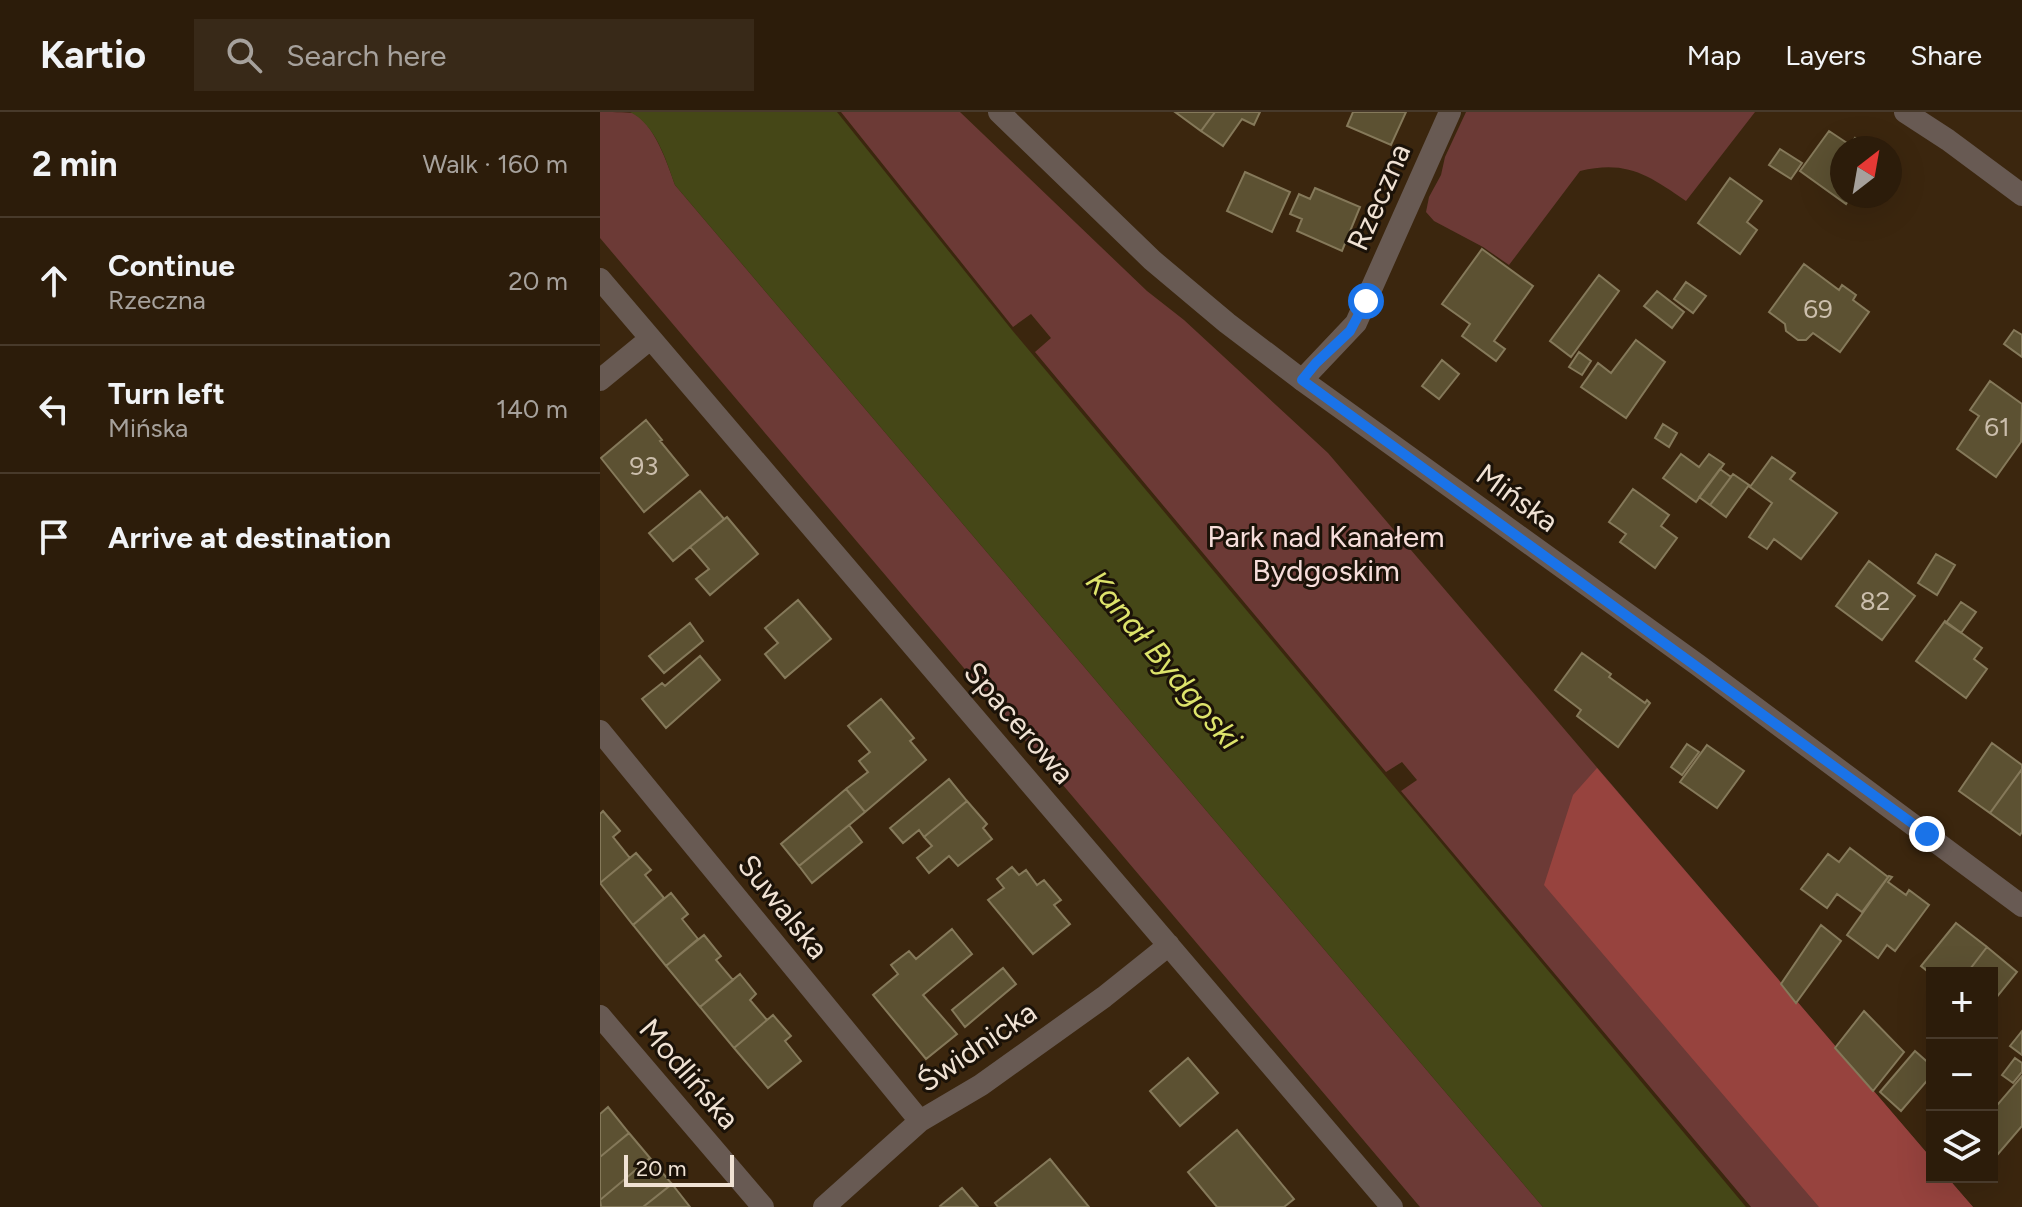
<!DOCTYPE html>
<meta charset="utf-8">
<style>
:root{--surface:#2c1c0a;--page:#382918;--text:#f1f3f6;--muted:#a6a19c;--line:#483a2b}
body{margin:0;font-family:Figtree,sans-serif;background:var(--page);color:var(--text)}
.controls{position:absolute;right:24px;bottom:24px;display:grid;overflow:hidden;border-radius:0px;box-shadow:0 8px 32px #0002}
.controls button{width:72px;height:72px;display:grid;place-items:center;padding:0;border:0;border-bottom:2px solid var(--line);background:var(--surface);color:var(--text);font:40px sans-serif}
.compass{position:absolute;left:1230px;top:24px;width:72px;height:72px;border-radius:50%;background:var(--surface);box-shadow:0 8px 32px #0002;rotate:31deg}
.scale{position:absolute;left:24px;bottom:20px;width:110px;box-sizing:border-box;padding-left:8px;border:4px solid #f0e2d4;border-top:0;font-size:22px;line-height:28px;white-space:nowrap;color:#f0e2d4;-webkit-text-stroke:6px #1b1208;paint-order:stroke}
.stop{position:absolute;width:24px;height:24px;margin:-18px;border:6px solid #1a73e8;border-radius:50%;background:#fff}
.stop.end{background:#1a73e8;border-color:#fff;box-shadow:0 2px 8px #0008}
.list{margin:0;padding:0;list-style:none}
h2{display:flex;justify-content:space-between;align-items:center;height:104px;margin:0;padding:0 32px;font-size:34px}
h2 small{font-size:26px;font-weight:400;color:var(--muted)}
.list li{display:grid;grid-template-columns:52px 1fr auto;gap:24px;align-items:center;box-sizing:border-box;height:128px;padding:0 32px;border-top:2px solid var(--line)}
.list b{display:block;font-size:30px;white-space:nowrap}
.list p{margin:0;font-size:26px;white-space:nowrap;color:var(--muted)}
.list em{font-size:26px;font-style:normal;color:var(--muted)}
.icon{flex:none;width:44px;height:44px;fill:none;stroke:currentColor;stroke-width:2;stroke-linecap:round;stroke-linejoin:round}
.map{position:relative;flex:none;width:1422px;height:1095px;overflow:hidden}
header{display:flex;align-items:center;gap:48px;box-sizing:border-box;height:112px;padding:0 40px;background:var(--surface);border-bottom:2px solid var(--line)}
header strong{font-size:38px}
nav{display:flex;gap:44px;margin-inline-start:auto;font-size:28px}
.search{width:560px;height:72px;background:var(--page);display:flex;align-items:center;gap:20px;box-sizing:border-box;padding:0 28px;border-radius:0px;color:var(--muted);font-size:30px}
main{display:flex}
aside{flex:1;background:var(--surface)}
.map>svg:first-child{display:block}
.green{fill:#6c3a36}
.forest{fill:#97433e}
.water{fill:#454717}
.building{fill:#5c5132;stroke:#85795a;stroke-width:2}
.lines{fill:none;stroke-linecap:round;stroke-linejoin:round}
.minor{stroke:#685a53;stroke-width:22}
.tertiary{stroke:#685a53;stroke-width:22}
.route{stroke:#1a73e8;stroke-width:10}
.labels{text-anchor:middle;stroke-width:6;stroke-linejoin:round;paint-order:stroke}
.number-label{font-size:26px;fill:#cbbeac}
.street-label{font-size:30px;fill:#f0e2d4;stroke:#1b1208}
.park-label{font-size:30px;fill:#f6ddda;stroke:#1b1208}
.water-label{font-size:32px;font-style:italic;fill:#dde36b;stroke:#1b1208}
</style>
<header>
<strong>Kartio</strong>
<div class="search"><svg class="icon" aria-label="search" viewBox="0 0 24 24"><circle cx="10" cy="10" r="6"/><path d="M15 15l6 6"/></svg>Search here</div>
<nav><a>Map</a><a>Layers</a><a>Share</a></nav>
</header>
<main>
<aside>
<h2>2 min<small>Walk · 160 m</small></h2>
<ul class="list">
<li><svg class="icon" aria-label="ahead" viewBox="0 0 24 24"><path d="M12 20V5M6 11l6-6 6 6"/></svg><div><b>Continue</b><p>Rzeczna</p></div><em>20 m</em></li>
<li><svg class="icon" aria-label="left" viewBox="0 0 24 24"><path d="M17 20v-9H6M10 6l-5 5 5 5"/></svg><div><b>Turn left</b><p>Mińska</p></div><em>140 m</em></li>
<li><svg class="icon" aria-label="arrive" viewBox="0 0 24 24"><path d="M6 21V4h12l-3 4 3 4H6"/></svg><div><b>Arrive at destination</b></div></li>
</ul>
</aside>
<div class="map">
<svg width="1422" height="1095" viewBox="0 0 1422 1095">
<rect width="100%" height="100%" fill="#3b260e"/>
<!-- green -->
<path class="green" d="M 0,0 C 10,0 24,0 33,1 C 54,11 68,53 75,73 L 943,1095 L 820,1095 L 0,126 Z
M 241,0 L 360,0 L 547,179 L 584,208 L 728,341 L 1332,1047 L 1332,1065 L 1347,1065 L 1373,1095 L 1151,1095 L 801,679 L 817,668 L 802,650 L 786,660 L 435,240 L 451,226 L 431,202 L 413,215 Z
M 866,0 L 1155,0 L 1086,89 C 1048,63 1027,48 980,59 L 909,153 L 883,135 L 834,109 L 826,100 L 829,85 L 841,63 L 845,45 Z"/>
<!-- forest -->
<path class="forest" d="M 997,656 L 1332,1047 L 1332,1065 L 1347,1065 L 1373,1095 L 1219,1095 L 944,773 L 973,683 Z"/>
<!-- water -->
<path class="water" d="M 30,0 L 237,0 L 412,218 L 1146,1095 L 943,1095 L 75,73 C 66,48 56,13 30,0 Z"/>
<!-- building -->
<path class="building" d="M 575,0 L 615,0 L 601,19 Z
M 615,0 L 660,0 L 654,13 L 642,7 L 623,34 L 601,19 Z
M 753,0 L 806,0 L 791,33 L 747,14 Z
M 1229,19 L 1250,33 L 1255,26 L 1269,36 L 1242,36 L 1242,84 L 1251,84 L 1246,92 L 1200,59 Z
M 1180,37 L 1202,51 L 1191,67 L 1169,53 Z
M 645,60 L 690,80 L 672,120 L 627,99 Z
M 1130,66 L 1162,89 L 1147,110 L 1157,118 L 1140,142 L 1098,111 Z
M 715,76 L 760,95 L 742,139 L 697,119 L 702,107 L 690,102 L 699,82 L 710,87 Z
M 882,137 L 933,174 L 894,229 L 905,237 L 896,249 L 862,224 L 870,212 L 842,192 Z
M 1204,152 L 1239,178 L 1242,173 L 1256,183 L 1253,188 L 1269,200 L 1240,240 L 1213,221 L 1206,228 L 1198,228 L 1186,219 L 1185,212 L 1169,200 Z
M 999,163 L 1019,179 L 971,245 L 950,229 Z
M 1086,170 L 1106,184 L 1093,201 L 1074,187 Z
M 1057,179 L 1084,200 L 1072,216 L 1044,194 Z
M 1414,218 L 1422,223 L 1422,245 L 1404,232 Z
M 1036,228 L 1065,250 L 1026,306 L 981,275 L 998,251 L 1011,261 Z
M 979,240 L 991,249 L 982,263 L 969,255 Z
M 842,248 L 859,262 L 839,287 L 822,274 Z
M 1390,269 L 1422,292 L 1421,330 L 1396,365 L 1357,337 L 1379,304 L 1370,298 Z
M 46,308 L 62,328 L 60,329 L 88,363 L 44,400 L 1,346 Z
M 1063,312 L 1077,321 L 1069,335 L 1055,326 Z
M 1081,342 L 1099,355 L 1109,342 L 1124,352 L 1096,390 L 1063,366 Z
M 1172,345 L 1195,361 L 1190,367 L 1237,401 L 1201,447 L 1174,427 L 1167,437 L 1149,425 L 1172,391 L 1150,375 Z
M 1120,357 L 1131,365 L 1110,393 L 1099,385 Z
M 1133,362 L 1149,373 L 1126,405 L 1110,393 Z
M 1033,377 L 1069,403 L 1061,414 L 1077,426 L 1055,456 L 1020,430 L 1026,422 L 1009,410 Z
M 100,379 L 124,407 L 73,449 L 49,421 Z
M 127,405 L 158,442 L 110,483 L 96,467 L 109,457 L 90,435 Z
M 1336,442 L 1355,453 L 1337,483 L 1318,471 Z
M 1269,449 L 1315,484 L 1282,528 L 1236,494 Z
M 198,488 L 231,527 L 185,566 L 165,542 L 178,531 L 165,516 Z
M 1361,490 L 1376,500 L 1361,521 L 1346,511 Z
M 1345,509 L 1382,536 L 1374,547 L 1387,557 L 1366,586 L 1316,549 Z
M 90,511 L 103,529 L 64,561 L 49,544 Z
M 982,541 L 1011,562 L 1009,565 L 1045,591 L 1047,588 L 1050,591 L 1018,635 L 977,604 L 981,598 L 955,578 Z
M 100,544 L 120,568 L 66,616 L 42,587 L 62,571 L 65,574 Z
M 281,587 L 314,626 L 310,629 L 326,648 L 265,700 L 246,677 L 268,660 L 259,649 L 270,640 L 248,614 Z
M 1392,631 L 1422,653 L 1422,657 L 1390,701 L 1359,679 Z
M 1087,632 L 1099,640 L 1082,663 L 1071,655 Z
M 1107,633 L 1144,659 L 1117,696 L 1080,670 Z
M 1422,657 L 1422,720 L 1420,723 L 1390,701 Z
M 349,667 L 367,689 L 324,725 L 319,718 L 303,731 L 290,716 Z
M 246,677 L 265,700 L 199,754 L 181,732 Z
M 367,689 L 387,712 L 383,716 L 392,727 L 358,754 L 349,744 L 329,761 L 317,746 L 332,734 L 324,725 Z
M 3,699 L 20,719 L 13,725 L 30,746 L 0,771 L 0,702 Z
M 249,713 L 262,730 L 212,771 L 199,754 Z
M 1250,736 L 1288,765 L 1262,800 L 1237,782 L 1227,796 L 1201,777 L 1228,742 L 1239,750 Z
M 36,741 L 51,758 L 45,763 L 64,786 L 33,813 L 0,771 Z
M 412,755 L 419,763 L 426,758 L 437,773 L 444,768 L 461,788 L 454,793 L 470,812 L 433,842 L 388,788 L 404,776 L 397,767 Z
M 1289,764 L 1292,765 L 1288,770 L 1306,783 L 1309,778 L 1329,793 L 1295,839 L 1287,833 L 1278,846 L 1247,823 Z
M 71,781 L 88,802 L 82,807 L 98,827 L 66,854 L 33,813 Z
M 1356,811 L 1387,835 L 1367,861 L 1332,861 L 1332,863 L 1321,854 Z
M 1221,813 L 1241,829 L 1196,891 L 1181,872 Z
M 352,817 L 372,842 L 323,883 L 357,922 L 326,947 L 273,883 L 298,862 L 291,853 L 309,839 L 316,847 Z
M 104,823 L 121,844 L 116,848 L 133,868 L 100,895 L 66,854 Z
M 1387,835 L 1417,860 L 1392,891 L 1392,861 L 1367,861 Z
M 403,856 L 416,872 L 365,915 L 352,898 Z
M 140,862 L 156,882 L 150,888 L 167,908 L 134,936 L 100,895 Z
M 1264,899 L 1304,940 L 1273,979 L 1235,936 Z
M 173,903 L 191,924 L 185,929 L 201,949 L 168,976 L 134,936 Z
M 1422,919 L 1422,943 L 1410,934 Z
M 1315,939 L 1332,954 L 1332,963 L 1301,999 L 1280,980 Z
M 588,946 L 618,981 L 580,1014 L 550,979 Z
M 1415,946 L 1422,951 L 1422,960 L 1413,971 L 1402,963 Z
M 1422,964 L 1422,1014 L 1392,1049 L 1392,999 Z
M 8,995 L 29,1021 L 0,1045 L 0,1002 Z
M 637,1018 L 694,1087 L 684,1095 L 617,1095 L 588,1060 Z
M 29,1021 L 50,1046 L 0,1088 L 0,1045 Z
M 50,1046 L 72,1072 L 43,1095 L 1,1095 L 0,1088 Z
M 450,1047 L 489,1095 L 398,1095 L 395,1091 Z
M 72,1072 L 90,1095 L 43,1095 Z
M 362,1076 L 378,1095 L 341,1095 L 340,1094 Z"/>
<g class="lines">
<!-- minor -->
<path class="minor" d="M 1305,0 L 1348,28 L 1422,83
M 0,167 L 792,1095
M 0,268 L 50,227
M 702,268 L 756,211 L 850,0
M 0,619 L 320,1009
M 0,904 L 163,1095
M 224,1095 L 320,1009 L 381,973 L 504,885 L 569,833"/>
<!-- tertiary -->
<path class="tertiary" d="M 399,0 L 552,148 L 627,211 L 702,268 L 1098,553 L 1422,794"/>
</g>
<g class="lines">
<!-- route -->
<path class="route" d="M 766,189 L 750,219 L 716,251 L 702,268 L 1327,722"/>
</g>
<g class="labels">
<!-- number labels -->
<g class="number-label">
<text x="1218" y="206">69</text>
<text x="1397" y="324">61</text>
<text x="44" y="363">93</text>
<text x="1275" y="498">82</text>
</g>
<!-- street labels -->
<g class="street-label">
<text transform="translate(779 85) rotate(-66)" y="10">Rzeczna</text>
<text transform="translate(917 386) rotate(36)" y="10">Mińska</text>
<text transform="translate(419 611) rotate(49)" y="10">Spacerowa</text>
<text transform="translate(183 795) rotate(51)" y="10">Suwalska</text>
<text transform="translate(377 935) rotate(-34)" y="10">Świdnicka</text>
<text transform="translate(89 962) rotate(49)" y="10">Modlińska</text>
</g>
<!-- park labels -->
<g class="park-label">
<text x="726" y="435">Park nad Kanałem<tspan x="726" dy="34">Bydgoskim</tspan></text>
</g>
<!-- water labels -->
<g class="water-label">
<text transform="translate(564 548) rotate(50)" y="11">Kanał Bydgoski</text>
</g>
</g>
</svg>
<div class="controls">
<button>+</button>
<button>−</button>
<button><svg class="icon" aria-label="layers" viewBox="0 0 24 24"><path d="M12 4l9 5-9 5-9-5zM3 14l9 5 9-5"/></svg></button>
</div>
<svg class="compass" viewBox="-18 -18 36 36"><path d="M0-13l5 13h-10z" fill="#e53935"/><path d="M0 13l5-13h-10z" fill="#a6a19c"/></svg>
<div class="scale">20 m</div>
<div class="stop" style="left:766px;top:189px"></div>
<div class="stop end" style="left:1327px;top:722px"></div>
</div>
</main>
